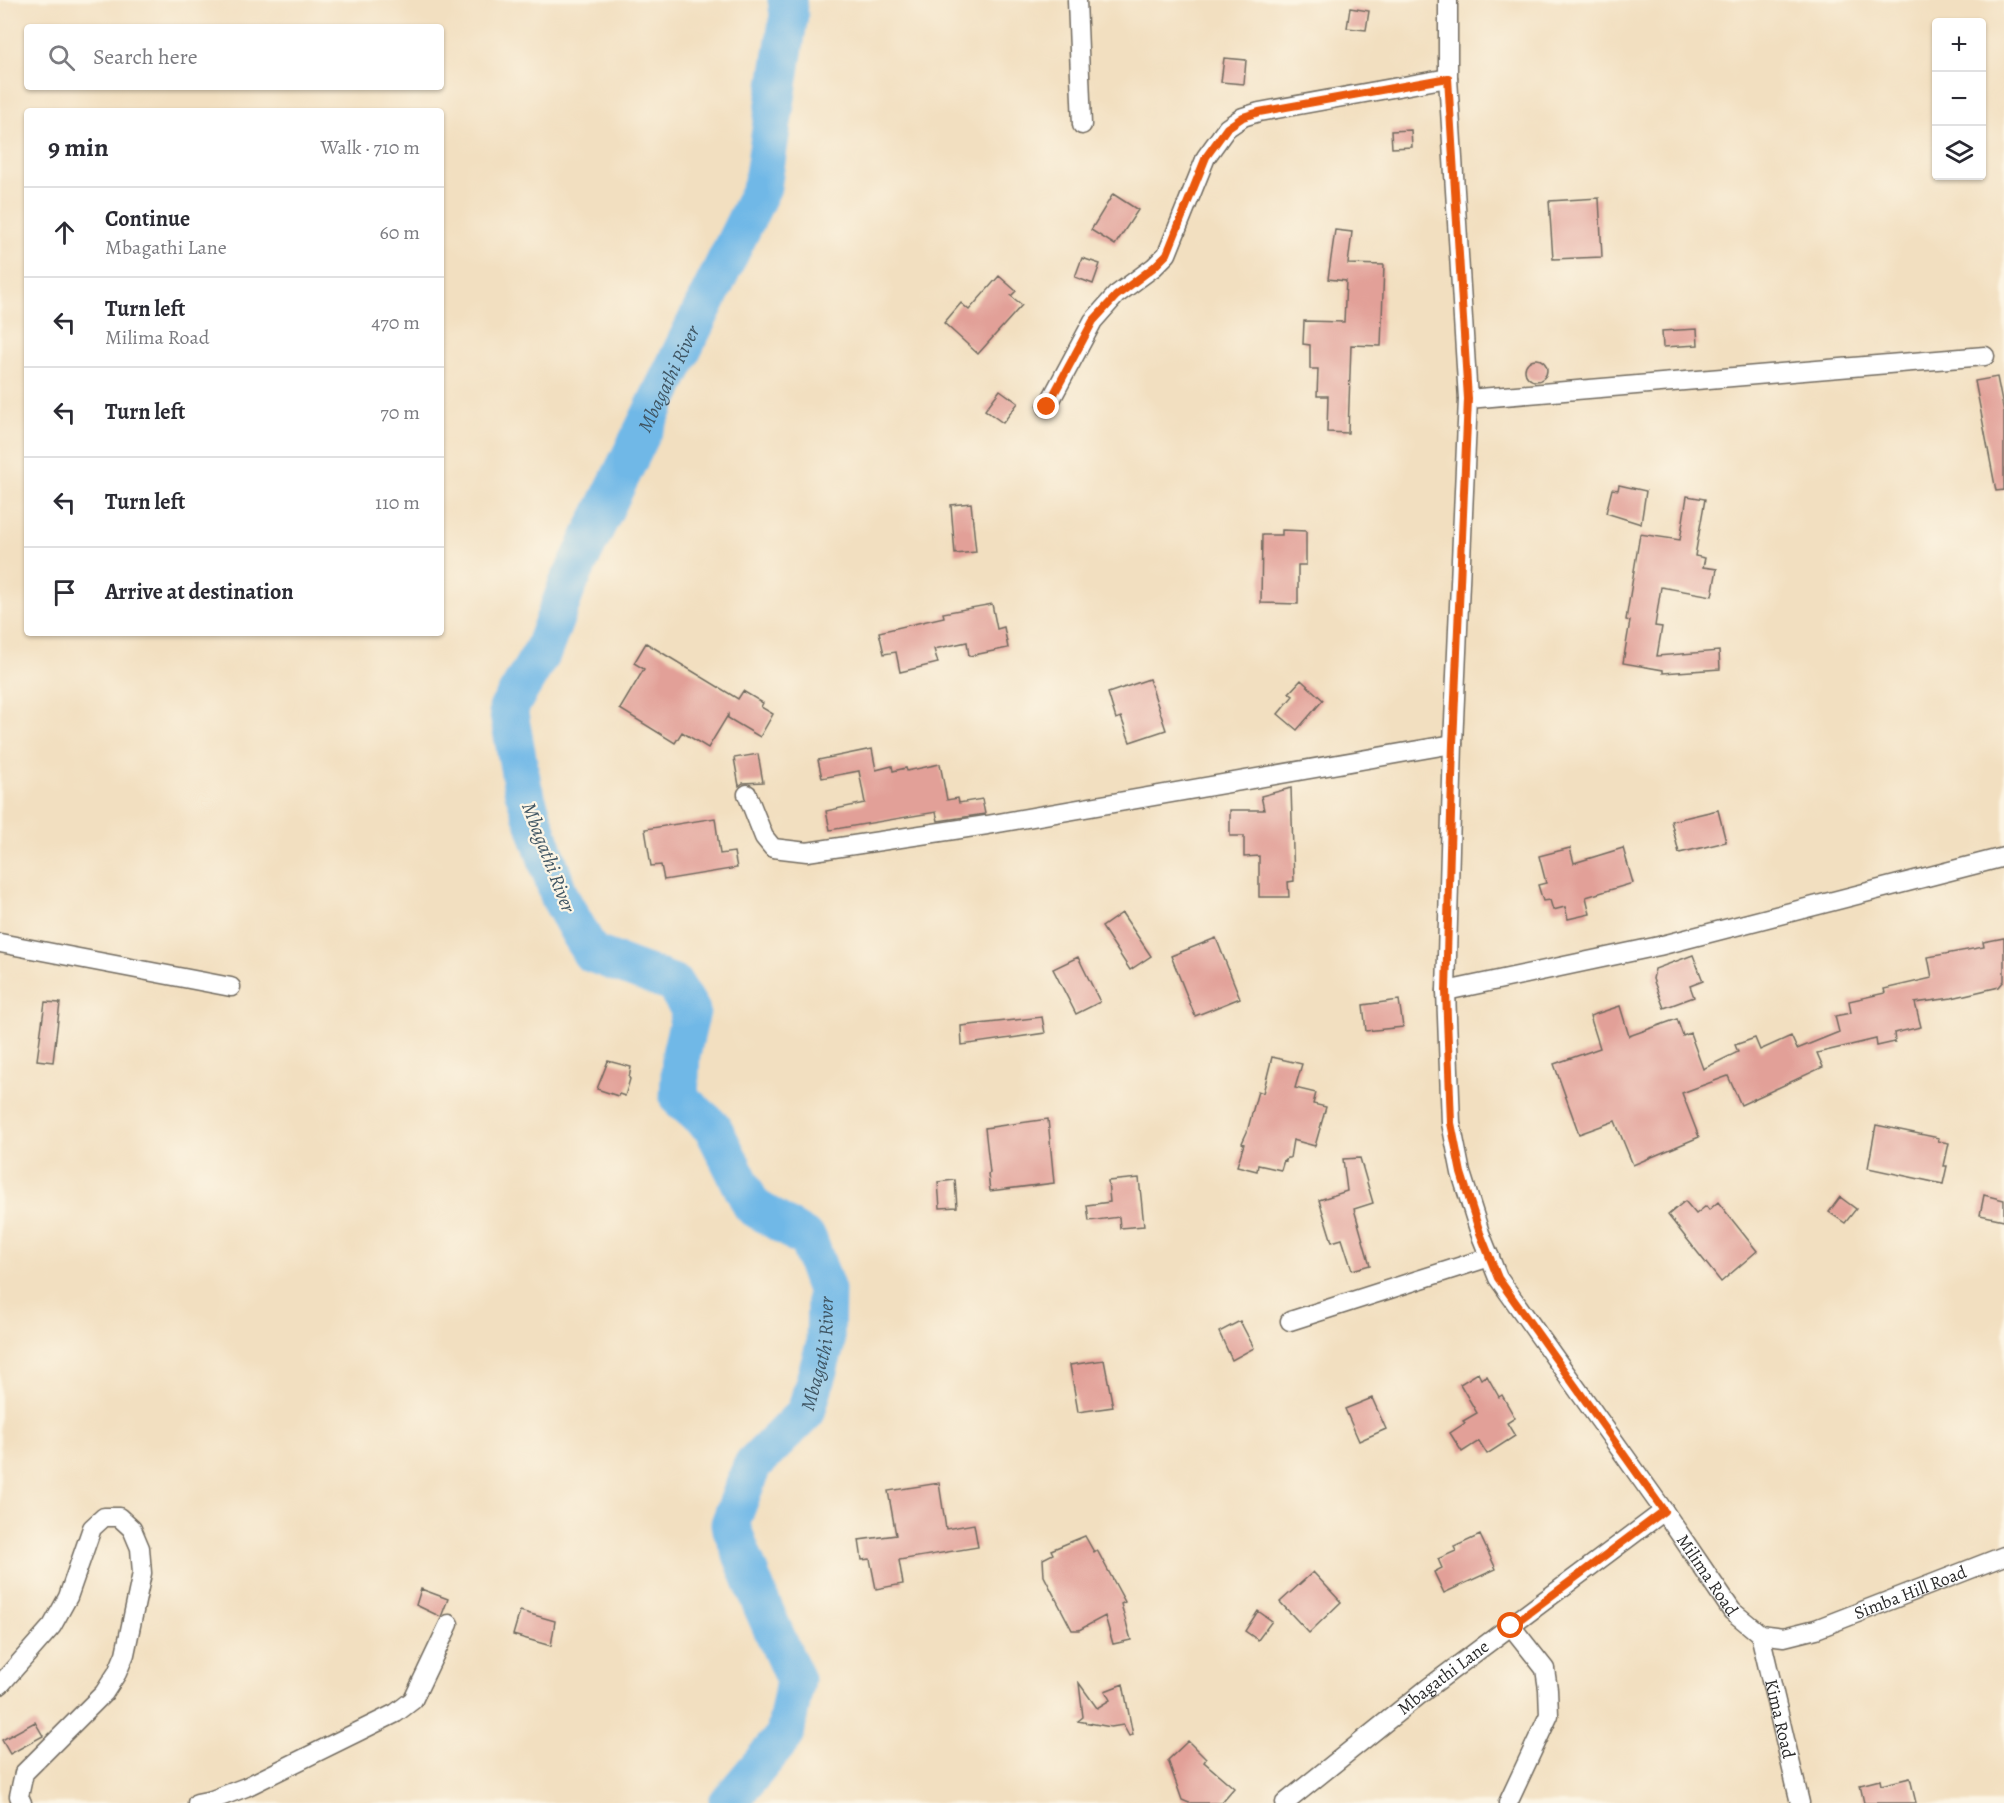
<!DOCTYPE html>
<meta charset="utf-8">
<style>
:root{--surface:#fff;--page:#f7f7f7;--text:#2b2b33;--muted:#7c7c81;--line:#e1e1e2}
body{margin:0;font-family:Alegreya,serif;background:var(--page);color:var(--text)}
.controls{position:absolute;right:18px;top:18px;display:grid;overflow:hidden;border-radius:6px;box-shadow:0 2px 4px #0004}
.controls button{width:54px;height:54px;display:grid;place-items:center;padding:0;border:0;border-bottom:2px solid var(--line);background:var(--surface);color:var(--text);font:30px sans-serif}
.stop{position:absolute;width:18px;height:18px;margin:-14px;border:4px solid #ea580c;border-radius:50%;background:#fff}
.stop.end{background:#ea580c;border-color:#fff;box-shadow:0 2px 6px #0008}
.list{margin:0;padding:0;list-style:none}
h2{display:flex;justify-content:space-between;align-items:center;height:78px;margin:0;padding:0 24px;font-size:26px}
h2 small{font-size:20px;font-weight:400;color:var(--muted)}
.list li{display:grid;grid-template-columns:39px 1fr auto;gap:18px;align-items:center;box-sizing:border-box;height:90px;padding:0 24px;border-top:2px solid var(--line)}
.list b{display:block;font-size:22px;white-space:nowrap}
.list p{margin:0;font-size:20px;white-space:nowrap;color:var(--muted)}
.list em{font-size:20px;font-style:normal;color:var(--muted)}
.icon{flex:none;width:33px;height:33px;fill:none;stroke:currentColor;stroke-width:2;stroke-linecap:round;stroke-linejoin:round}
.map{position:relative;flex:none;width:2004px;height:1803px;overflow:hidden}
.search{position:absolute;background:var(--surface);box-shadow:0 2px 4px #0004;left:24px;top:24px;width:420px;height:66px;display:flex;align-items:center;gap:15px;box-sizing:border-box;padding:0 21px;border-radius:6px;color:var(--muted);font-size:22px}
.panel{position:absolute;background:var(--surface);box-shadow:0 2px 4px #0004;left:24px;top:108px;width:420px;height:528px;border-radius:6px}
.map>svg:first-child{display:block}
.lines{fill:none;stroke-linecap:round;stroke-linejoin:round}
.river{stroke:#6fb8e7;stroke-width:39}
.building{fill:#e2a098}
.street-casing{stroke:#716a5f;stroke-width:21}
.street{stroke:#fff;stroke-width:18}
.route{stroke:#ea580c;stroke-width:8}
.labels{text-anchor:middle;stroke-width:4.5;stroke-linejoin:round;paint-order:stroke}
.street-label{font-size:18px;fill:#2b2b2b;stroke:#fcf5e5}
.water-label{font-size:20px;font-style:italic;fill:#3f5563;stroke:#fcf5e5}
</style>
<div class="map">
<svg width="2004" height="1803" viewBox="0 0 2004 1803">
<rect width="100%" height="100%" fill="#fcf5e5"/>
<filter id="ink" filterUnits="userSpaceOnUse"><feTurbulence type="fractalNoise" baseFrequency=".0167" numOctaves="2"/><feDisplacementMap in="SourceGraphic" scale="12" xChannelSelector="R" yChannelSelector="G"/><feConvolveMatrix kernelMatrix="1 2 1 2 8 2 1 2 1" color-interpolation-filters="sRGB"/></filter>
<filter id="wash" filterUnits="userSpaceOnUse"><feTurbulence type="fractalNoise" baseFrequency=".008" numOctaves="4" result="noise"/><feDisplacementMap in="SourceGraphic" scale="24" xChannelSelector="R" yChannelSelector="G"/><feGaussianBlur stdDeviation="1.35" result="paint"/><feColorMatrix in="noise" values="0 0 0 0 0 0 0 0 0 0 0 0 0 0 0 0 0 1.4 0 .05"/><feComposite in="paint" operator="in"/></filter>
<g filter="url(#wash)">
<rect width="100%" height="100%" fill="#f2dfc0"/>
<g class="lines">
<!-- river -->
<path class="river" id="s1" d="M 728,1803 L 785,1735 L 795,1680 L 761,1603 L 730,1524 L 752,1466 L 806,1412 L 825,1346 L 826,1290 L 808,1240 L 752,1206 L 713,1128 L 679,1098 L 681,1054 L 691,1011 L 674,984 L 591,953 L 560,898 L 523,789 L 508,709 L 543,650 L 568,584 L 762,187 L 789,15 L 787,0"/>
</g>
<g id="blocks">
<!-- building -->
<path class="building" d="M 1350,8 L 1369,11 L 1366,30 L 1347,28 Z
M 1224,58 L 1246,60 L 1244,84 L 1221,82 Z
M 1411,130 L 1412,147 L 1392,148 L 1391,131 Z
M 1113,194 L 1138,210 L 1115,245 L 1091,230 Z
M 1599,198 L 1602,257 L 1553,259 L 1549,201 Z
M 1335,230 L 1352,232 L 1348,264 L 1384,265 L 1381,346 L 1351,345 L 1348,433 L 1327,432 L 1328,396 L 1317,396 L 1318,369 L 1310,369 L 1310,345 L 1303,344 L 1304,321 L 1344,322 L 1346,281 L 1328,279 Z
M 1082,258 L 1100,264 L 1093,284 L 1075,277 Z
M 999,276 L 1016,291 L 1011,296 L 1022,305 L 978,354 L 944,323 L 961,303 L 969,310 Z
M 1697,329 L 1698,345 L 1663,347 L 1662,331 Z
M1525 370a11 11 0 1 1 22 0a11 11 0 1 1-22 0Z
M 1997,377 L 2004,412 L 2004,490 L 1996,491 L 1975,381 Z
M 1000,390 L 1018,403 L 1003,423 L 985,410 Z
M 1619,485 L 1646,491 L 1641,524 L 1606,513 L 1612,489 L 1618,490 Z
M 1687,496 L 1705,499 L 1695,556 L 1705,558 L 1703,567 L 1717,569 L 1712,596 L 1661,587 L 1655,626 L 1662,627 L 1657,656 L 1719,651 L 1720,669 L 1663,673 L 1663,670 L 1623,663 L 1630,621 L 1626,620 L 1640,534 L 1680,540 Z
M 971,503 L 976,552 L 955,554 L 951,505 Z
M 1282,530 L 1306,531 L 1306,565 L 1298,565 L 1298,604 L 1261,603 L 1262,535 L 1282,535 Z
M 992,604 L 997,629 L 1004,627 L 1008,648 L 969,656 L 967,642 L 934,649 L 938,663 L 900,672 L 896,652 L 884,654 L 879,632 L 944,617 L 943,613 Z
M 646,643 L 738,699 L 743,691 L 763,703 L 761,707 L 773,714 L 760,737 L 728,718 L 728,715 L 708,748 L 682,732 L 675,743 L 620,709 L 644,669 L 634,663 Z
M 1149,679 L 1166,730 L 1130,742 L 1121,717 L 1116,719 L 1108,693 Z
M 1301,680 L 1323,700 L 1297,730 L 1278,714 L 1293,696 L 1289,693 Z
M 872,749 L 876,770 L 892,766 L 893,771 L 906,768 L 907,771 L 940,764 L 947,800 L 958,798 L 959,803 L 982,799 L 985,814 L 938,821 L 936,812 L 830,830 L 826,811 L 865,803 L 859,771 L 822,778 L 818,760 Z
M 758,754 L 763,782 L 743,783 L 739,786 L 734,758 Z
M 1291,788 L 1294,881 L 1288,882 L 1289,897 L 1259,897 L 1259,856 L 1244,857 L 1244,836 L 1230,836 L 1230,810 L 1264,810 L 1261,796 Z
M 1718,810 L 1726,842 L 1679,853 L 1671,821 Z
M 715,818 L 720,854 L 734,852 L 737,868 L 664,880 L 661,865 L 651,866 L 645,829 Z
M 1570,848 L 1574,863 L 1623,848 L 1633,883 L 1586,897 L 1590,914 L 1568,919 L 1565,907 L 1553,910 L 1550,900 L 1543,901 L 1538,885 L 1546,883 L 1539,856 Z
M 1122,913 L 1151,956 L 1130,970 L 1102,927 Z
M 1216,938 L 1240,998 L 1195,1016 L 1171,956 Z
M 2004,938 L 2004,981 L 1999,987 L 1952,998 L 1915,1003 L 1921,1027 L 1894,1033 L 1895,1042 L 1877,1046 L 1876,1039 L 1817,1053 L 1823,1067 L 1741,1105 L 1728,1076 L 1682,1093 L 1699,1137 L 1633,1165 L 1615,1121 L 1579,1134 L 1554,1064 L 1600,1048 L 1590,1016 L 1620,1006 L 1629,1036 L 1677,1019 L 1683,1036 L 1690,1033 L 1703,1069 L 1738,1052 L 1735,1045 L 1755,1038 L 1760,1050 L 1791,1036 L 1797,1049 L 1839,1032 L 1835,1016 L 1851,1013 L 1849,1001 L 1885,993 L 1884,989 L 1932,978 L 1928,957 L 1984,947 L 1983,942 Z
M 1693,955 L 1703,981 L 1690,986 L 1694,997 L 1664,1008 L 1653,979 L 1655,969 Z
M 1078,957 L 1100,1002 L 1076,1014 L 1053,969 Z
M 1399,1000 L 1403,1027 L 1366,1031 L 1363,1005 Z
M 45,1002 L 60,1003 L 53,1062 L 37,1060 Z
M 1042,1017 L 1045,1033 L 962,1045 L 961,1026 Z
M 1272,1057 L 1302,1064 L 1295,1088 L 1316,1093 L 1313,1104 L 1326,1107 L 1315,1146 L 1293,1140 L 1290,1158 L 1287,1158 L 1286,1161 L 1284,1160 L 1281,1170 L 1258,1165 L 1257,1171 L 1237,1166 L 1244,1144 L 1242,1143 L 1247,1132 L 1258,1091 L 1263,1093 Z
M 608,1061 L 631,1067 L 629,1078 L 630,1079 L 625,1096 L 619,1094 L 618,1096 L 597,1089 Z
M 1048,1119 L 1054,1183 L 990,1191 L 988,1174 L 990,1173 L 985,1128 Z
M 1876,1125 L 1939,1138 L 1938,1141 L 1949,1143 L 1944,1166 L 1947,1166 L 1943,1184 L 1868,1168 Z
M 1360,1158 L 1373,1203 L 1354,1209 L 1370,1265 L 1352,1270 L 1342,1239 L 1332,1242 L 1319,1200 L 1347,1191 L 1343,1159 Z
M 1139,1178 L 1144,1226 L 1120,1228 L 1119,1217 L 1089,1221 L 1087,1205 L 1110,1202 L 1108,1181 Z
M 955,1180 L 957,1207 L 940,1208 L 938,1182 Z
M 1984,1195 L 2004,1200 L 2004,1220 L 1980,1215 Z
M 1840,1197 L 1856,1209 L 1845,1223 L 1829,1212 Z
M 1685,1201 L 1696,1214 L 1706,1206 L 1709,1210 L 1718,1202 L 1757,1251 L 1721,1282 L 1668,1215 Z
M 1240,1321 L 1254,1348 L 1232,1360 L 1219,1332 Z
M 1104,1360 L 1113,1407 L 1078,1412 L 1070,1365 Z
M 1478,1373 L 1481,1379 L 1487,1376 L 1499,1397 L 1502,1395 L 1515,1418 L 1507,1423 L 1515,1436 L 1487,1454 L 1479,1441 L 1462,1452 L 1450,1433 L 1465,1423 L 1463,1421 L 1477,1413 L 1460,1384 Z
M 1372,1398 L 1386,1429 L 1359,1441 L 1345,1409 Z
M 939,1483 L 946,1529 L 974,1524 L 978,1547 L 899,1560 L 903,1584 L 876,1589 L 870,1559 L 862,1560 L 859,1540 L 896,1535 L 888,1491 Z
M 1480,1535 L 1496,1569 L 1444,1593 L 1434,1572 L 1442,1568 L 1438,1559 L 1456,1551 L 1454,1547 Z
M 1085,1536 L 1094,1552 L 1097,1550 L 1125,1602 L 1121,1604 L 1131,1640 L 1113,1644 L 1105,1616 L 1079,1630 L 1072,1630 L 1044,1576 L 1043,1559 L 1053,1554 L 1051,1550 Z
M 1313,1572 L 1341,1602 L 1309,1633 L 1280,1602 Z
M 421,1589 L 448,1599 L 441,1617 L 416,1605 Z
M 520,1611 L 555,1621 L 551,1646 L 513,1635 Z
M 1258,1611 L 1272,1621 L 1258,1640 L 1245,1631 Z
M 1079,1683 L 1097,1708 L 1110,1700 L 1105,1691 L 1123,1684 L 1133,1735 L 1129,1736 L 1123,1725 L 1111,1727 L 1078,1721 L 1083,1717 Z
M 35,1722 L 43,1736 L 10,1754 L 2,1740 Z
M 1188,1741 L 1206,1759 L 1204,1762 L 1234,1788 L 1221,1803 L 1189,1803 L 1182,1800 L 1168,1760 Z
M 1910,1778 L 1916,1803 L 1864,1803 L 1860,1785 L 1880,1780 L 1881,1785 Z"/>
</g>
</g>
<g filter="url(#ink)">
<use href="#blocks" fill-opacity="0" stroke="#716a5f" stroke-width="1.5"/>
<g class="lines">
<!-- street casing -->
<g class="street-casing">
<g id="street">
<path d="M 1077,0 L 1082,125"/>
<path id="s2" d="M 1448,0 L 1448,78 L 1468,399 L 1453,744 L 1446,991 L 1451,1123 L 1461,1173 L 1480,1233 L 1498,1278 L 1664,1511 L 1732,1611 L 1760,1634 L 1784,1637 L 1816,1629 L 2004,1556"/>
<path d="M 1468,399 L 1985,356"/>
<path d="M 1047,407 L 1093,321 L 1116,295 L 1154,267 L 1167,254 L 1206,157 L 1227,128 L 1243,117 L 1259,112 L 1448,78"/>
<path d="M 747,794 L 764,837 L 773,848 L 807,852 L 987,825 L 1453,744"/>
<path d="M 0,943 L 231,987"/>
<path d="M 1446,991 L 1659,946 L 2004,857"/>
<path d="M 1290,1321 L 1490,1257"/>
<path id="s3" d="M 1760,1634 L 1800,1803"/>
<path d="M 0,1685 L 52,1626 L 68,1597 L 92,1528 L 104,1517 L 119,1517 L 132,1529 L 140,1548 L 142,1573 L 125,1654 L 117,1673 L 104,1693 L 24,1773 L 19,1796 L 22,1803"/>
<path d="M 197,1803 L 212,1800 L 246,1787 L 396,1713 L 413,1700 L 449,1624"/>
<path id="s4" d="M 1285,1803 L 1428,1688 L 1664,1511"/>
<path d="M 1508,1803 L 1549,1715 L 1548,1689 L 1545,1669 L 1511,1626"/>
</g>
</g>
<!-- street -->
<use href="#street" class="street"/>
</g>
</g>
<g class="lines" filter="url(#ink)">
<!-- route -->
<path class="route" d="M 1047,407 L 1093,321 L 1116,296 L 1154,267 L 1167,254 L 1206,157 L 1227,128 L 1243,117 L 1259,112 L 1448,78 L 1468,399 L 1453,744 L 1446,991 L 1451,1123 L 1461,1173 L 1480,1233 L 1498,1278 L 1664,1511 L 1511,1626"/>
</g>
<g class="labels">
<!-- street labels -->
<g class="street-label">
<text dy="6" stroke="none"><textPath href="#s2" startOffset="1650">Milima Road</textPath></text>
<text dy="6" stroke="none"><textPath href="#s2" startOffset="1888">Simba Hill Road</textPath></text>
<text dy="6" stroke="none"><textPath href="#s4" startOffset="202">Mbagathi Lane</textPath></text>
<text dy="6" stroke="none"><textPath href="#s3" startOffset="87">Kima Road</textPath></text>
</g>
<!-- water labels -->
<g class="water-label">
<text dy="7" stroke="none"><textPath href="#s1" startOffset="1664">Mbagathi River</textPath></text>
<text transform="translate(549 857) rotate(69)" y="7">Mbagathi River</text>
<text dy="7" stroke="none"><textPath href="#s1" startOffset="512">Mbagathi River</textPath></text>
</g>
</g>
</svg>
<div class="controls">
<button>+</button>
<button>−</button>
<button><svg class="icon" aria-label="layers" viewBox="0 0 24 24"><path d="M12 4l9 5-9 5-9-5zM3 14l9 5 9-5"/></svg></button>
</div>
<div class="stop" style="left:1511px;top:1626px"></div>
<div class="stop end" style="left:1047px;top:407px"></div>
<div class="search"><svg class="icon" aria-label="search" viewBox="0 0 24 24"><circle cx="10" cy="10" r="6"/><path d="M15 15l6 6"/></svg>Search here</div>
<section class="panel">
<h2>9 min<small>Walk · 710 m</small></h2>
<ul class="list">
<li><svg class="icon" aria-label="ahead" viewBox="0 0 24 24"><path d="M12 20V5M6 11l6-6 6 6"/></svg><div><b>Continue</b><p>Mbagathi Lane</p></div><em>60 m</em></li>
<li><svg class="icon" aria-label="left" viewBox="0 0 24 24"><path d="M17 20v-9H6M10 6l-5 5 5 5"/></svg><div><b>Turn left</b><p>Milima Road</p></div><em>470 m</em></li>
<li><svg class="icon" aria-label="left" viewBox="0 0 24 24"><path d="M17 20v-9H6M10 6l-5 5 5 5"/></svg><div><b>Turn left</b></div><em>70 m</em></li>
<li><svg class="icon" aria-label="left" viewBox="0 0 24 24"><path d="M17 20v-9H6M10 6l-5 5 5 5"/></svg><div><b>Turn left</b></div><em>110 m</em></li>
<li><svg class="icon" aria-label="arrive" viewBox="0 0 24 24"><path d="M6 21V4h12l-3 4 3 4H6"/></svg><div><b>Arrive at destination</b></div></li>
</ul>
</section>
</div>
